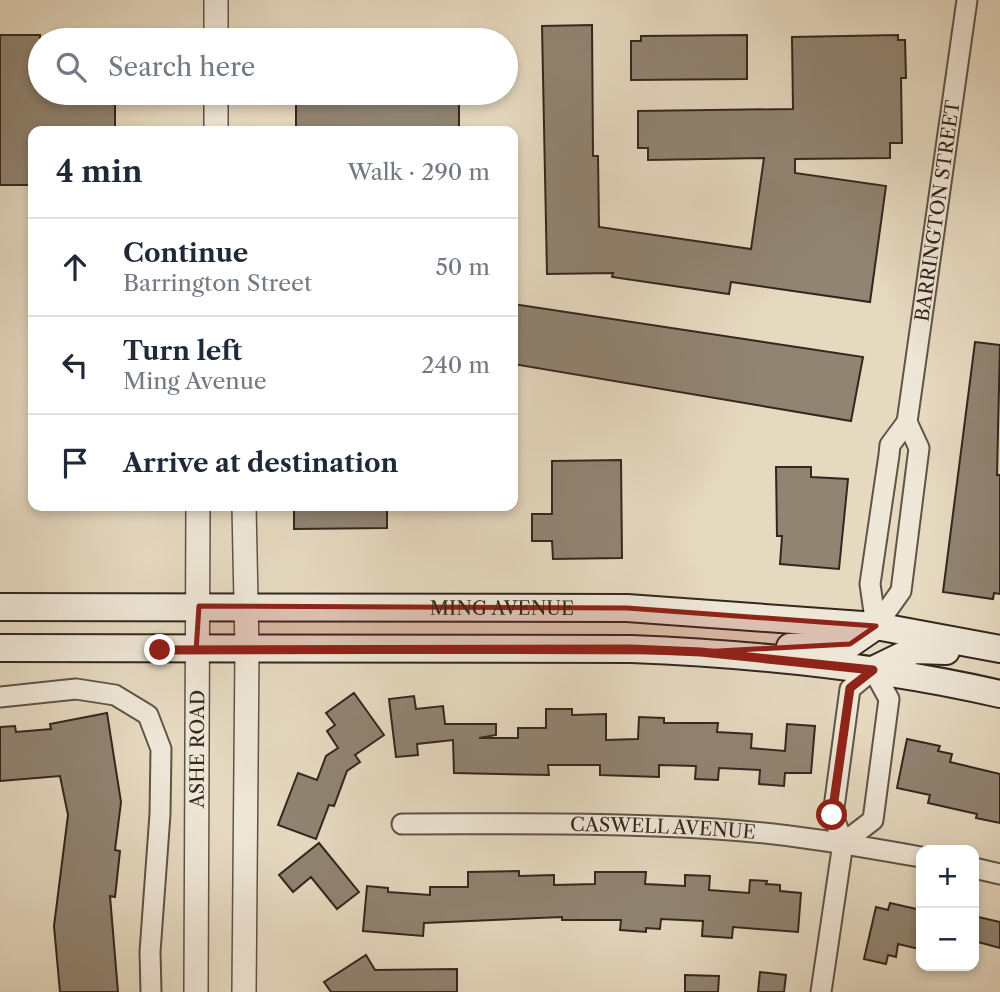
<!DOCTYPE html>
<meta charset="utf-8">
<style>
:root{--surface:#fff;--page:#f2f2f3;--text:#1f2937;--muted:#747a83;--line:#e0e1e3}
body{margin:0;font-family:"Libre Caslon Text",serif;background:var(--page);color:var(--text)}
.controls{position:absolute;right:21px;bottom:21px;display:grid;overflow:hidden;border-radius:14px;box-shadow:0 4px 10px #0003}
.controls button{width:63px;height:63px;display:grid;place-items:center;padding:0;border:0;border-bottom:2px solid var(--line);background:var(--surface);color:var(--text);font:35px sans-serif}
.stop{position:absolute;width:21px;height:21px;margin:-16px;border:5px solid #8f2418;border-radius:50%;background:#fff}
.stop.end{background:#8f2418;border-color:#fff;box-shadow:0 2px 7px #0008}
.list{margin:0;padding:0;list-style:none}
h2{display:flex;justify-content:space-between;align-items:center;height:91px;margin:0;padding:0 28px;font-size:30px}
h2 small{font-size:23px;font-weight:400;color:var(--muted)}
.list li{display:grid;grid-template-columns:46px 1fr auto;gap:21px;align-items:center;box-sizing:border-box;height:98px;padding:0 28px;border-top:2px solid var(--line)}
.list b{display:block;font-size:26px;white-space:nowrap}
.list p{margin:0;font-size:23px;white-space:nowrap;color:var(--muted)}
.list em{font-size:23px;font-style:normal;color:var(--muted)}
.icon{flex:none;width:38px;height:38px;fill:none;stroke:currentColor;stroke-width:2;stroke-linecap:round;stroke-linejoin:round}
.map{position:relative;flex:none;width:1000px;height:992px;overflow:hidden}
.search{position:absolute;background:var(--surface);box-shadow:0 4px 10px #0003;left:28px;top:28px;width:490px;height:77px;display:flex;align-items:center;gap:18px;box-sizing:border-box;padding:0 24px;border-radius:38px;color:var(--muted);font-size:26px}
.panel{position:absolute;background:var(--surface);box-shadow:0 4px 10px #0003;left:28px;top:126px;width:490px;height:385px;border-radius:14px}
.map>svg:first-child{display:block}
.building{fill:#908472;stroke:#33271e;stroke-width:2}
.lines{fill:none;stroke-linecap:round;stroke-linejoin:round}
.minor-casing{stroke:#605446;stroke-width:23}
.tertiary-casing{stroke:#605446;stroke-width:26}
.secondary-casing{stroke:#33271e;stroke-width:30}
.minor{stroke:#eee6d6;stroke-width:19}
.tertiary{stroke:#eee6d6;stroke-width:23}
.secondary{stroke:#eee6d6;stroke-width:26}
.route{stroke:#8f2418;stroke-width:9}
.marked{fill:#8f2418;fill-opacity:0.2;stroke:#8f2418;stroke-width:5;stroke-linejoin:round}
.labels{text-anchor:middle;stroke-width:7;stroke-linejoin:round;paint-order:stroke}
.street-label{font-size:19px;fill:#33271e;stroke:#eee6d6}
</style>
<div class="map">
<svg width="1000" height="992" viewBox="0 0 1000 992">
<rect width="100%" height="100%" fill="#e5d9c0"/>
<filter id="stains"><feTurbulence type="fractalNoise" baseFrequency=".00286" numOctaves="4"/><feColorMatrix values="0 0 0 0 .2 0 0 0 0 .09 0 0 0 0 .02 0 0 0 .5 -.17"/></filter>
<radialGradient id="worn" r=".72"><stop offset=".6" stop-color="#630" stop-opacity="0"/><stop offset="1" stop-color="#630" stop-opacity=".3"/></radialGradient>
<!-- building -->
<path class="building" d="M 592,25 L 593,156 L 598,156 L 599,227 L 751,249 L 764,158 L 648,160 L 648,148 L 638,148 L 638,111 L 793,109 L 792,37 L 898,35 L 898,40 L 905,40 L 906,78 L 901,78 L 902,143 L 890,143 L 890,158 L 795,159 L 795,173 L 886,186 L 870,302 L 731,282 L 729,294 L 612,277 L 613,273 L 547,274 L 542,26 Z
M 0,35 L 40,35 L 40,93 L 115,93 L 115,131 L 33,131 L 33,185 L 0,185 Z
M 747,35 L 747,79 L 631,80 L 631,41 L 641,41 L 641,36 Z
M 296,93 L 459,93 L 459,131 L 296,131 Z
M 513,304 L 863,357 L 851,421 L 513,364 Z
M 975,342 L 1000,345 L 997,475 L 1000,475 L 1000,594 L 994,593 L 993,599 L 943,592 Z
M 621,460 L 622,558 L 553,559 L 552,541 L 532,541 L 532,514 L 552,514 L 552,461 Z
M 776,467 L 811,467 L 811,477 L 848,479 L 839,569 L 780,564 L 782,536 L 777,536 Z
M 294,506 L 387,506 L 387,528 L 294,529 Z
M 354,693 L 384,735 L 355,755 L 360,762 L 347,771 L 334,806 L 329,805 L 316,839 L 278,825 L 298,773 L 317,780 L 326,756 L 338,748 L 327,731 L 335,725 L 326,713 Z
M 414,696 L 416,709 L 443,706 L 445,724 L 496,724 L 496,735 L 479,738 L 518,738 L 518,728 L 546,728 L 546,709 L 572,709 L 572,715 L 606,714 L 606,740 L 638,739 L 639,717 L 664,718 L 664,723 L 718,723 L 717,732 L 752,734 L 751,748 L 785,751 L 787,724 L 815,726 L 811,773 L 785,773 L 784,786 L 759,784 L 760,770 L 719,768 L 718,780 L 695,779 L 696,766 L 659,765 L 659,777 L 600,775 L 600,765 L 548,765 L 549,775 L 454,773 L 453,740 L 417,744 L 418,755 L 396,757 L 389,699 Z
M 107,713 L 121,802 L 115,850 L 120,851 L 115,897 L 110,896 L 118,992 L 60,992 L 54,926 L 68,815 L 60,776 L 0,781 L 0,727 L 15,726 L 16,732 L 51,729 L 50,724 Z
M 907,739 L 940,746 L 938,751 L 952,754 L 950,762 L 1000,774 L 1000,823 L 976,818 L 977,814 L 928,803 L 930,795 L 897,788 Z
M 319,843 L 359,892 L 337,909 L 311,877 L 293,892 L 279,875 Z
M 519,871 L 519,876 L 554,875 L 554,885 L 595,884 L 595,872 L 646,872 L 645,884 L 685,886 L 685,875 L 710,876 L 709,890 L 749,893 L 750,880 L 767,881 L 766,884 L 780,885 L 780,891 L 801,893 L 798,932 L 733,927 L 732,938 L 702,936 L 703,921 L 661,919 L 660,929 L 646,928 L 646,932 L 620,930 L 621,920 L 562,920 L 562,917 L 424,923 L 423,936 L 363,931 L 367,886 L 388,888 L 388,892 L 430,895 L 430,887 L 468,887 L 468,872 Z
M 890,903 L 921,910 L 919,949 L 898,944 L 896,957 L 888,955 L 886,964 L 864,959 L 876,907 L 888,910 Z
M 974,916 L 1000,922 L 1000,948 L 974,941 Z
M 366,955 L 375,970 L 457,969 L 457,992 L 331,992 L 324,982 Z
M 760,972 L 786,975 L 784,992 L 758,992 Z
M 685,975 L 719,976 L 718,992 L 685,992 Z"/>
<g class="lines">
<!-- minor casing -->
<g class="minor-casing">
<g id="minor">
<path id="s1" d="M 876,626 L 870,584 L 889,455 L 890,445 L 907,422 L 967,0"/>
<path d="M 876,626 L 901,591 L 919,448 L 907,422"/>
<path d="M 0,697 L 76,689 L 115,695 L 148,715 L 161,749 L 160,814 L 150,952 L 151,992"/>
<path id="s2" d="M 402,824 C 507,824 611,822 716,829 C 785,833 853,845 921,857"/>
<path d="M 974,868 L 1000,874"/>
<path d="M 821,992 L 843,843 L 833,815 L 850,689 L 873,670 L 889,699 L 873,820 L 843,843"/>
</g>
</g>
<!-- tertiary casing -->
<g class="tertiary-casing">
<g id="tertiary">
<path d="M 216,40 L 216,0"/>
<path d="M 216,131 L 216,93"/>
<path d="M 244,506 L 247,650 L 244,992"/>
<path id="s3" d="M 196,992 L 198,506"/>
</g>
</g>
<!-- secondary casing -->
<g class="secondary-casing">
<g id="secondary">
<path id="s4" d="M 0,607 L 627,608 L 876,626 L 1000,649"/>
<path d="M 790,647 L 850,644 L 876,626"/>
<path d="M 0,648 L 631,649 C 755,654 879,666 1000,694"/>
<path d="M 873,670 L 914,650 L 946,651"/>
</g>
</g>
<!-- minor -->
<use href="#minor" class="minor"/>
<!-- tertiary -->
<use href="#tertiary" class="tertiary"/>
<!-- secondary -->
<use href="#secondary" class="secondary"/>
</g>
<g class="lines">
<!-- route -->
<path class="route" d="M 160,650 L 631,649 L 701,652 L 873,670 L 850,688 L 832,815"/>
</g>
<!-- marked area -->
<path class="marked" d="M 199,606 L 627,608 L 876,626 L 850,644 L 700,652 L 196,651 Z"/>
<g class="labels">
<!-- street labels -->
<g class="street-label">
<text dy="7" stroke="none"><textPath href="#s1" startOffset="425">BARRINGTON STREET</textPath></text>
<text dy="7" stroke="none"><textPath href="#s4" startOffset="502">MING AVENUE</textPath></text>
<text dy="7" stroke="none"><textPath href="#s3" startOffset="243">ASHE ROAD</textPath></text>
<text dy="7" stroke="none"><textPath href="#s2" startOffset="261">CASWELL AVENUE</textPath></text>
</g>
</g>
<rect width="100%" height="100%" filter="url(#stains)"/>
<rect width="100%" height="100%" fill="url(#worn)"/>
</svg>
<div class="controls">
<button>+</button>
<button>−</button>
</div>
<div class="stop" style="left:832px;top:815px"></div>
<div class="stop end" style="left:160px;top:650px"></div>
<div class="search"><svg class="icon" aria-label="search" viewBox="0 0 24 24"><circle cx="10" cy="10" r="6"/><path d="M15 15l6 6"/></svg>Search here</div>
<section class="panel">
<h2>4 min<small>Walk · 290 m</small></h2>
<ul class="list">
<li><svg class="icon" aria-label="ahead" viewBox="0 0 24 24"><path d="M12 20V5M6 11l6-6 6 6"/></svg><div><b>Continue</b><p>Barrington Street</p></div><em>50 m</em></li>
<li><svg class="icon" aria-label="left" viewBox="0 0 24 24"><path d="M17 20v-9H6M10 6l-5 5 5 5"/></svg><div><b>Turn left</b><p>Ming Avenue</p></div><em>240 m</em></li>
<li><svg class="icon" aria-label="arrive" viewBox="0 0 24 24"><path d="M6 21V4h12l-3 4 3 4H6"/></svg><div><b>Arrive at destination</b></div></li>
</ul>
</section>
</div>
